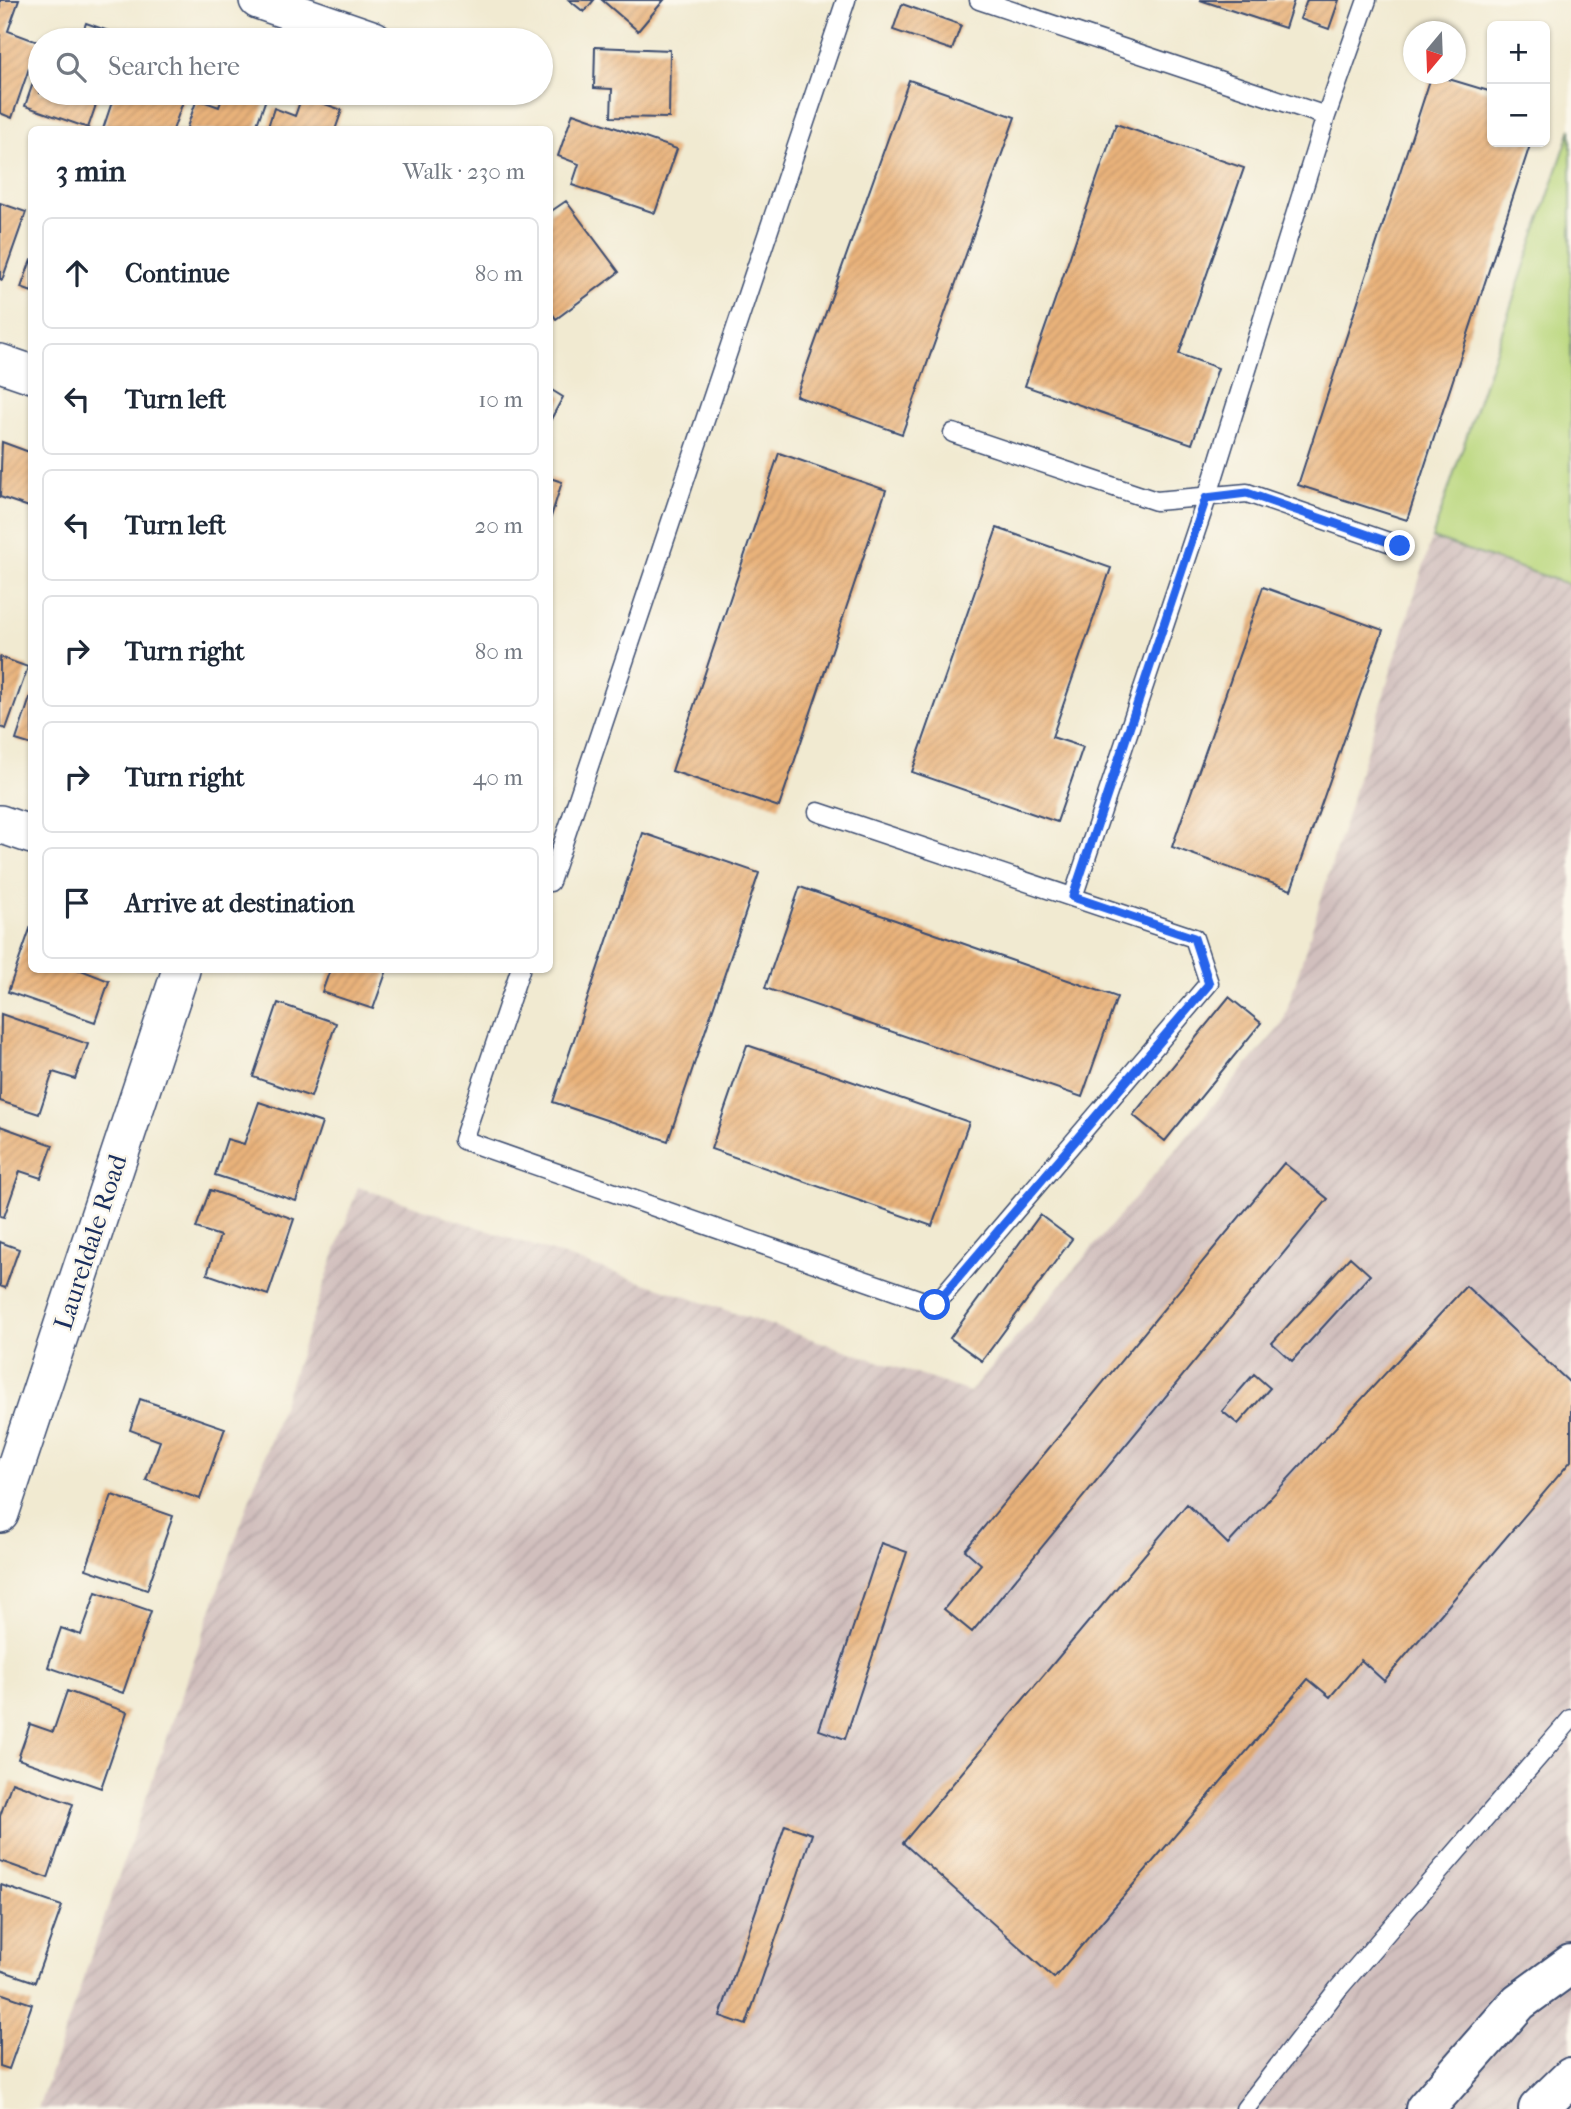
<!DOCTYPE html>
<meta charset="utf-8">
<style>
:root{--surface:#fff;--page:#f2f2f3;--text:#1f2937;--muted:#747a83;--line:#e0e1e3}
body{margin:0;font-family:"IM FELL French Canon",serif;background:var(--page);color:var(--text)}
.controls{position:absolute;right:21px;top:21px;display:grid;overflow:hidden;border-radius:10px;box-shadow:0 2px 5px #0004}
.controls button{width:63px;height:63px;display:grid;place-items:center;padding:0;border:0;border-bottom:2px solid var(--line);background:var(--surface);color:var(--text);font:35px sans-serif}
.compass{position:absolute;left:1403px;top:21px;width:63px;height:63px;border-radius:50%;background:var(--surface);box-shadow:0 2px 5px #0004;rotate:199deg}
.stop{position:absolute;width:21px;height:21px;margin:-16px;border:5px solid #2563eb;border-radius:50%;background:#fff}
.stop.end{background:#2563eb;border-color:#fff;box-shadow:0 2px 7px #0008}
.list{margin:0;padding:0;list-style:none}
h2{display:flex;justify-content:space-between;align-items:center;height:91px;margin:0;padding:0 28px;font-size:30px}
h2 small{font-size:23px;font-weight:400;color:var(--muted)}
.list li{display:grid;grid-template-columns:46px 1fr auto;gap:21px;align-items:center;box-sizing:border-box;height:112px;margin:0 14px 14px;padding:0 14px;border:2px solid var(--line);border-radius:10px}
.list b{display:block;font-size:26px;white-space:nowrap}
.list em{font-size:23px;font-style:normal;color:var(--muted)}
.icon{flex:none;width:38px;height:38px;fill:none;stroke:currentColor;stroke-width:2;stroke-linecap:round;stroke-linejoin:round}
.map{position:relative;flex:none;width:1571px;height:2109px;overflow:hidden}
.search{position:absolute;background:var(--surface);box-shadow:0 2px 5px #0004;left:28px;top:28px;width:525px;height:77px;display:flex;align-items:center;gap:18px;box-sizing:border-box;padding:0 24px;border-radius:38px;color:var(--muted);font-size:26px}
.panel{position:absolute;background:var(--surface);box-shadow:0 2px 5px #0004;left:28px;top:126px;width:525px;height:847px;border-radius:10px}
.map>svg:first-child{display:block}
.industrial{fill:url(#industrial-furrows)}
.park{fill:#bad77d;stroke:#6a836e;stroke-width:2}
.building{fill:url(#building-hatch)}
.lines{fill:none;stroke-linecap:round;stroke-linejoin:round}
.service-casing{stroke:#3b4b6f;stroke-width:21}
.minor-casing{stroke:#3b4b6f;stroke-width:40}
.tertiary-casing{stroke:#3b4b6f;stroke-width:42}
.service{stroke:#fff;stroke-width:18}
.minor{stroke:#fff;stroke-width:37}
.tertiary{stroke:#fff;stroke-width:38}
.route{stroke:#2563eb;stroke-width:9}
.labels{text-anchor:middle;stroke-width:5;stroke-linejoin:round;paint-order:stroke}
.street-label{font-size:26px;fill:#1b2f5e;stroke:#fbf7ec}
</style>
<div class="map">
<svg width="1571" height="2109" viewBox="0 0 1571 2109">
<defs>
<pattern id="industrial-furrows" width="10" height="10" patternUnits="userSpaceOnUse" patternTransform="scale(1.75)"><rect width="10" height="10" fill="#d1bfbd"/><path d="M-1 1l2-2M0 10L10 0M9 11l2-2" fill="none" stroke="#b3a4a5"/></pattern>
<pattern id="building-hatch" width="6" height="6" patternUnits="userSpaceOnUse" patternTransform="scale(1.75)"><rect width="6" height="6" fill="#e9b27a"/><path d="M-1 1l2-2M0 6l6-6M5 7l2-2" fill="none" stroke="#c7996c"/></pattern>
</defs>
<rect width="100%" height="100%" fill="#fbf7ec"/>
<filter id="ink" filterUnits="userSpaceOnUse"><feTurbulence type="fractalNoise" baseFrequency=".0143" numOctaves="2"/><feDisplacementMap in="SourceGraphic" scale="14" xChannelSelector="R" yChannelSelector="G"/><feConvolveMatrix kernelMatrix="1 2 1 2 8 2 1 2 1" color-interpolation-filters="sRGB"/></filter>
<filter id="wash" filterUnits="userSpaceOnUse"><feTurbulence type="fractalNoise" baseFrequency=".00686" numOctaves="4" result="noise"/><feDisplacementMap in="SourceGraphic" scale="28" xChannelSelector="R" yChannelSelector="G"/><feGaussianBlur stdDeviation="1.57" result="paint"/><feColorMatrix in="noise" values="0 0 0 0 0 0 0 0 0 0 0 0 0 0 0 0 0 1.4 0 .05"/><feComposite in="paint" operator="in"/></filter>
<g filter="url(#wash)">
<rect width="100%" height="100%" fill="#f1ead1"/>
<!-- industrial -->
<path class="industrial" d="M 1432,538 L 1571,585 L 1571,2109 L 38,2109 L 358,1187 L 970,1392 L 1283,1023 Z"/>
<!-- park -->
<path class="park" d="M 1571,129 L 1571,585 L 1432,538 Z"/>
<g id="blocks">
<!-- building -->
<path class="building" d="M 0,0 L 19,0 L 8,31 L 38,42 L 12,118 L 0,113 Z
M 569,0 L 594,0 L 584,12 Z
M 602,0 L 664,0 L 638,31 Z
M 1200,0 L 1294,0 L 1285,28 Z
M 1307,0 L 1339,0 L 1329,29 L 1300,19 Z
M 902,4 L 961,25 L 952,50 L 893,30 Z
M 86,23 L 120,35 L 118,40 L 80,40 Z
M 595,47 L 670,50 L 669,118 L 611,117 L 612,89 L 594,88 Z
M 40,63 L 40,93 L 100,93 L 88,128 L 25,106 Z
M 1432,74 L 1492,92 L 1492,142 L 1531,142 L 1407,520 L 1298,485 Z
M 909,80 L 1015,117 L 902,434 L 796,396 Z
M 115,93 L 186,93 L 173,130 L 105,130 L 103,129 Z
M 224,93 L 268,93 L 255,130 L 186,130 L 197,99 L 219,107 Z
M 302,96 L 342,110 L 335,130 L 267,130 L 274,108 L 295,116 Z
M 573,113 L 677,149 L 655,213 L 572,185 L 579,164 L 558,156 Z
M 1116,124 L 1244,168 L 1179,354 L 1218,368 L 1192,444 L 1025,386 Z
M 566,201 L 619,272 L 556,319 L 550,310 L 550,212 Z
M 0,203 L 26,212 L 2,280 L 0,279 Z
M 31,260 L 32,260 L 32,292 L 21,288 Z
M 550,389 L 563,397 L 550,421 Z
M 2,442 L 32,453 L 32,508 L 0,497 Z
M 779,453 L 886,490 L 779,807 L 672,771 Z
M 550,478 L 562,482 L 550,520 Z
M 997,528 L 1111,568 L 1052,737 L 1083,747 L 1057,822 L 912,772 Z
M 1263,587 L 1383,630 L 1291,890 L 1172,847 Z
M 0,657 L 28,667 L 6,729 L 0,727 Z
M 31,695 L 32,695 L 32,745 L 16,740 Z
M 643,833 L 759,873 L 668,1141 L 553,1102 Z
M 800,887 L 1117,997 L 1082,1097 L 765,988 Z
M 31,926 L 32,970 L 81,970 L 109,981 L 95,1022 L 8,992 Z
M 330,970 L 387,970 L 373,1009 L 322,992 Z
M 1229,997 L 1261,1023 L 1165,1141 L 1133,1115 Z
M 278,1003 L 336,1023 L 311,1097 L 253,1077 Z
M 1,1014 L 88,1044 L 75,1079 L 53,1072 L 39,1114 L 0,1101 Z
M 747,1045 L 969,1122 L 932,1226 L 711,1149 Z
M 259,1102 L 322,1123 L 296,1201 L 215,1175 L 227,1139 L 244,1144 Z
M 0,1126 L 53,1145 L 41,1178 L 20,1171 L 4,1217 L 0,1216 Z
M 1284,1163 L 1328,1199 L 972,1632 L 944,1609 L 981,1564 L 965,1550 Z
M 210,1190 L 294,1219 L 268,1295 L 207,1274 L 220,1236 L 196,1228 Z
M 1040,1215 L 1072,1239 L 982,1361 L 950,1338 Z
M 0,1242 L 19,1249 L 5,1288 L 0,1286 Z
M 1350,1257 L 1370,1275 L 1292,1361 L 1272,1343 Z
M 1466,1286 L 1571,1384 L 1571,1461 L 1384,1681 L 1361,1660 L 1330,1697 L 1308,1679 L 1054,1978 L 903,1843 L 1187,1504 L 1228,1544 Z
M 1254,1374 L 1270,1388 L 1238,1424 L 1222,1411 Z
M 140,1399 L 225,1428 L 200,1499 L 146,1480 L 160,1441 L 130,1430 Z
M 112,1495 L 173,1516 L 147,1590 L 86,1569 Z
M 881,1543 L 907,1552 L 845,1739 L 819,1730 Z
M 96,1592 L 151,1611 L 123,1693 L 48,1667 L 61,1628 L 81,1635 Z
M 67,1691 L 127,1712 L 101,1788 L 18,1759 L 30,1724 L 53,1732 Z
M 12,1782 L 73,1804 L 48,1878 L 0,1861 L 0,1816 Z
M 785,1825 L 812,1834 L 746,2025 L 720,2016 Z
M 1,1885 L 62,1906 L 35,1982 L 0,1970 Z
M 0,1993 L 32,2004 L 9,2069 L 0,2066 Z"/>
</g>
</g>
<g filter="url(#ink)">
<use href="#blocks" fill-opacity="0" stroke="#3b4b6f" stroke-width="2"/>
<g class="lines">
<!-- service casing -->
<g class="service-casing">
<path id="service" d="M 979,0 L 1326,116
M 953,433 L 1156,501 L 1247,493 L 1400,546
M 550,882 L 846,0
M 1073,897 L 1207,498 L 1326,116 L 1367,0
M 520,970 L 463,1140 L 935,1305 L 1209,983 L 1194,938 L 818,812
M 1245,2109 L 1338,1989 L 1571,1719"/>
</g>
<!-- minor casing -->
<g class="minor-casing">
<path id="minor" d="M 258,0 L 374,40
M 0,363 L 32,374
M 0,824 L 32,835
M 0,1514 L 181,970"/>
</g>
<!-- tertiary casing -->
<g class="tertiary-casing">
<path id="tertiary" d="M 1425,2109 L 1519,2002 L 1571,1964
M 1538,2109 L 1571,2077"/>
</g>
<!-- service -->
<use href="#service" class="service"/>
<!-- minor -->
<use href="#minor" class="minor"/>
<!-- tertiary -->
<use href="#tertiary" class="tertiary"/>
</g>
</g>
<g class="lines" filter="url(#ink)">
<!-- route -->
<path class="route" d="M 935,1305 L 1209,984 L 1194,938 L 1073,897 L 1206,498 L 1247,493 L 1400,546"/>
</g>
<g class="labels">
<!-- street labels -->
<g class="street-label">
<text transform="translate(90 1242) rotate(-72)" y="9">Laureldale Road</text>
</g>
</g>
</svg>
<div class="controls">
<button>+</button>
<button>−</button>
</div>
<svg class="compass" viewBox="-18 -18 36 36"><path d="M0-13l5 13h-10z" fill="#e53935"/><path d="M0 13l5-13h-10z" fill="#747a83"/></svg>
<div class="stop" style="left:935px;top:1305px"></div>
<div class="stop end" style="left:1400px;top:546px"></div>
<div class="search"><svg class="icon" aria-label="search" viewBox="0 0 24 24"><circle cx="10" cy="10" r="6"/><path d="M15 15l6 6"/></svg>Search here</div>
<section class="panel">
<h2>3 min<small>Walk · 230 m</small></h2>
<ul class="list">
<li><svg class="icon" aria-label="ahead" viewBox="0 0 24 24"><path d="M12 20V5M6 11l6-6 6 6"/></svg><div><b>Continue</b></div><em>80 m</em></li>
<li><svg class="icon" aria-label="left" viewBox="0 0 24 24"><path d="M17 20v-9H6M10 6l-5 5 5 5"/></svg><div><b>Turn left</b></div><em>10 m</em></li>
<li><svg class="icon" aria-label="left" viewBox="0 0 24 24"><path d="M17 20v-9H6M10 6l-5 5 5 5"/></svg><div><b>Turn left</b></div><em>20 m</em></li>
<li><svg class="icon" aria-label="right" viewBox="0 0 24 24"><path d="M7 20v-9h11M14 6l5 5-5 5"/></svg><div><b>Turn right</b></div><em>80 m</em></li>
<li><svg class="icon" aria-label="right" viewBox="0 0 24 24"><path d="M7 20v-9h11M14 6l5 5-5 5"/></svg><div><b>Turn right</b></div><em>40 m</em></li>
<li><svg class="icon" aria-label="arrive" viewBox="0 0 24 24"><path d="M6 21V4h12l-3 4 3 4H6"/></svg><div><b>Arrive at destination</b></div></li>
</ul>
</section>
</div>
